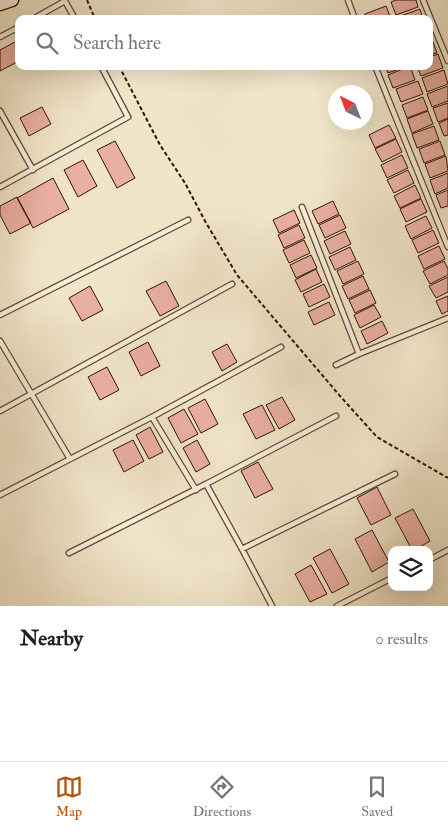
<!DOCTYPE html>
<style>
:root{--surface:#fff;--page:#f6f6f6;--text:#202124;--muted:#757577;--line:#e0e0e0;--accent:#b45309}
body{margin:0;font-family:"IM FELL Double Pica",serif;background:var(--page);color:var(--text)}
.controls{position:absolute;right:15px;bottom:15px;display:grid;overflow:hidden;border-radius:10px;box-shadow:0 5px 20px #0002}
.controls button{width:45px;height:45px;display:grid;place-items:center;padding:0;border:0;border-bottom:1px solid var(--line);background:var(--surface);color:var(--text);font:25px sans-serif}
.compass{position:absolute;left:328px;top:85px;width:45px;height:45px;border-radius:50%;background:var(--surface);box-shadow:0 5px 20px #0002;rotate:318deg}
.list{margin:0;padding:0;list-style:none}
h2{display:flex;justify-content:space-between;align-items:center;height:65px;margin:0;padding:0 20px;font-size:21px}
h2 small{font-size:16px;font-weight:400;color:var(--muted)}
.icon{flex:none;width:28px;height:28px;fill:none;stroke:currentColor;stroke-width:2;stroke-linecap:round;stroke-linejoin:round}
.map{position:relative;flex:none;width:448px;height:606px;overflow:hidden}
.search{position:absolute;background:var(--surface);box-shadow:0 5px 20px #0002;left:15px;right:15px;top:15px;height:55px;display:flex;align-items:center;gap:12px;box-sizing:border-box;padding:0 18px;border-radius:10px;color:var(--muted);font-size:19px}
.sheet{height:155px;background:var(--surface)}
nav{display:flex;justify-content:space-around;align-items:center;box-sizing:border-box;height:70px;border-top:1px solid var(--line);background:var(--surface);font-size:14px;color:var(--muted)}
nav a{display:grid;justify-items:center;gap:2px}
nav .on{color:var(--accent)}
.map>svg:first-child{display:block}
.building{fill:#eaafa3;stroke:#311201}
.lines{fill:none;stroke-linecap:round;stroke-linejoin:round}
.lane-casing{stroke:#614733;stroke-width:7}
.secondary-casing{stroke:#311201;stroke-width:15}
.path{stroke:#311201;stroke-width:2;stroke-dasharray:4 2.5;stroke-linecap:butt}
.lane{stroke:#f6eedc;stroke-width:4.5}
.secondary{stroke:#f6eedc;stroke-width:12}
</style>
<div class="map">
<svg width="448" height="606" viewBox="0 0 448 606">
<rect width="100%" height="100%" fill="#f1e5c9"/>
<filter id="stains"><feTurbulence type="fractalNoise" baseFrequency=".004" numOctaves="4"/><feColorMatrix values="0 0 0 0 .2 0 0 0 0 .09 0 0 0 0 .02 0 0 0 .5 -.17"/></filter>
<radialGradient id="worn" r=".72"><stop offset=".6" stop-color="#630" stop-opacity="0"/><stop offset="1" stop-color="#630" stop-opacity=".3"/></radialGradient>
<!-- building -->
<path class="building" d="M 396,0 L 416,0 L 418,7 L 396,15 L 391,2 Z
M 386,6 L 391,19 L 366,19 L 365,14 Z
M 420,9 L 423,19 L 399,19 L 398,17 Z
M 432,39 L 437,53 L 429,55 L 429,40 Z
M 17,41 L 19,45 L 19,61 L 0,71 L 0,50 Z
M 438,54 L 443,68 L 421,76 L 417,66 L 429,66 L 429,57 Z
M 385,66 L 407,66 L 388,73 Z
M 410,66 L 415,80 L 393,88 L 388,75 Z
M 444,70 L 448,84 L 427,92 L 422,78 Z
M 418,81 L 423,94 L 401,102 L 396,89 Z
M 448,86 L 448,101 L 432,107 L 427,94 Z
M 423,97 L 428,110 L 407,118 L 402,105 Z
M 448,103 L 448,118 L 438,122 L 433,108 Z
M 42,107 L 51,124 L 29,136 L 20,118 Z
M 428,111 L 433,124 L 412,133 L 407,119 Z
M 448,119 L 448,135 L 444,136 L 439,123 Z
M 389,125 L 396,138 L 375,148 L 369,135 Z
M 434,126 L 439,140 L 417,148 L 412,134 Z
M 396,139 L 402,152 L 382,162 L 375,149 Z
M 115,141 L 135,178 L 117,188 L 97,150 Z
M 440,141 L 445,155 L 424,163 L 419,149 Z
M 402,155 L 408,168 L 387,178 L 381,165 Z
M 446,156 L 448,171 L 430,178 L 425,164 Z
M 83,160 L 97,186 L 78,197 L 64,170 Z
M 408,170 L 414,183 L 394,193 L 387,180 Z
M 448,173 L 448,188 L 435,194 L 430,180 Z
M 53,178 L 69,209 L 33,228 L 17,198 Z
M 415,185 L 421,198 L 400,208 L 394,196 Z
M 448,190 L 448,206 L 441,208 L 436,195 Z
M 17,197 L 31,223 L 10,234 L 0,215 L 0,206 Z
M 421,199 L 427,212 L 406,222 L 400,209 Z
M 333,201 L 339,214 L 318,224 L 312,211 Z
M 294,210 L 300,223 L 279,233 L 273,220 Z
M 340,215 L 346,228 L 325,238 L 319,225 Z
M 426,216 L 432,228 L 411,239 L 405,226 Z
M 299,225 L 305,238 L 284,248 L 278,235 Z
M 433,230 L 439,243 L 418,253 L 412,240 Z
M 345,231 L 351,244 L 330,254 L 324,241 Z
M 304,240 L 310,253 L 289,263 L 283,250 Z
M 439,246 L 445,259 L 424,269 L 418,256 Z
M 350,247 L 356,260 L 335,270 L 329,257 Z
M 311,255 L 317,268 L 296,278 L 290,265 Z
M 358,261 L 364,274 L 343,284 L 337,271 Z
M 444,261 L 448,269 L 448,275 L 430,284 L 423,271 Z
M 316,269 L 322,282 L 301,292 L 295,280 Z
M 363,276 L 369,289 L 348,299 L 342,286 Z
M 448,277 L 448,292 L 436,298 L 429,286 Z
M 166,281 L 179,306 L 160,316 L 146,291 Z
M 324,284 L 330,297 L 309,307 L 303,294 Z
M 90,286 L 103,310 L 82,321 L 69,298 Z
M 370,290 L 376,303 L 355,313 L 349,300 Z
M 448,296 L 448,311 L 442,314 L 436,301 Z
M 329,302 L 335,315 L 314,325 L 308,312 Z
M 374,305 L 381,317 L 360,328 L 354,315 Z
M 382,321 L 388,333 L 367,344 L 361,331 Z
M 148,342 L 160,366 L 141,376 L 129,352 Z
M 227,344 L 237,362 L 222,371 L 212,352 Z
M 107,367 L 119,390 L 100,400 L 88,377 Z
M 282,397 L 295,420 L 279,429 L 266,405 Z
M 205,399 L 218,424 L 201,433 L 188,408 Z
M 262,405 L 275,430 L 256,439 L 243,414 Z
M 184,409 L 198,434 L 181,443 L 168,418 Z
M 150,427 L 163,452 L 149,459 L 136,435 Z
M 133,440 L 144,461 L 124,472 L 113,450 Z
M 197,440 L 210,464 L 196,472 L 183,448 Z
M 258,462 L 273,489 L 255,498 L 241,471 Z
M 377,487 L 391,515 L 371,525 L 357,498 Z
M 413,509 L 430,541 L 415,550 L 412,550 L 395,518 Z
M 372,530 L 389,562 L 372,572 L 355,539 Z
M 330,549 L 349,584 L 332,593 L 313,558 Z
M 311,565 L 327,594 L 310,602 L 295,574 Z"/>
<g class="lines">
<!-- lane casing -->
<g class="lane-casing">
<path id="lane" d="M 348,0 L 355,19
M 423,0 L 448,61
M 33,19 L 65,1 L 75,19
M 0,37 L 19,27
M 375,66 L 448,247
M 0,111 L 33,170
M 0,187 L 128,117 L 101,66
M 302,207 L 359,354 L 448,318
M 0,315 L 188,220
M 0,341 L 70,459
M 336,365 L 359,354
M 0,411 L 232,284
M 336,416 L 206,484 L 242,549 L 395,474
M 152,417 L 281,347
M 0,495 L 152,417 L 196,490
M 242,549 L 272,606
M 69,553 L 206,484
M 429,560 L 448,550
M 337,606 L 392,578"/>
</g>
<!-- secondary casing -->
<g class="secondary-casing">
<path id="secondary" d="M 0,4 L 12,0"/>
</g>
<!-- path -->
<path class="path" d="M 87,0 L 95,19
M 119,66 L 160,145 L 185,183 L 205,221 L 237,275 L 340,396 L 377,437 L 448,478"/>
<!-- lane -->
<use href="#lane" class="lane"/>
<!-- secondary -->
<use href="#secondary" class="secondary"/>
</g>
<rect width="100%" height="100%" filter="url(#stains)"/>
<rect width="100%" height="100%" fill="url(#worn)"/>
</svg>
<div class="controls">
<button><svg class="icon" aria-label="layers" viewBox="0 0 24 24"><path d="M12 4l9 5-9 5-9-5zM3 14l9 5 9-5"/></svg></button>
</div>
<svg class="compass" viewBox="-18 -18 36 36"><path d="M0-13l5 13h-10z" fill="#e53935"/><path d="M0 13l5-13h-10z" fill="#757577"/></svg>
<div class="search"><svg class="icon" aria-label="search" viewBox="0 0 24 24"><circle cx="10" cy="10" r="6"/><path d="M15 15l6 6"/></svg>Search here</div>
</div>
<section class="sheet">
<h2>Nearby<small>0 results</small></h2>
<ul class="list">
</ul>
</section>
<nav>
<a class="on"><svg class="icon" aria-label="map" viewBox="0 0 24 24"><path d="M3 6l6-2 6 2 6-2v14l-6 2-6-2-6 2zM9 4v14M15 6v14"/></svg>Map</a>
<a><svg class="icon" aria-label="directions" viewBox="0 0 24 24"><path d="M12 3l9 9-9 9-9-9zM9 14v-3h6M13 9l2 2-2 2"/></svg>Directions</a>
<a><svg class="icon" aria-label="saved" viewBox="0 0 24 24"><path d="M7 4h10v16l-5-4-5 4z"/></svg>Saved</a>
</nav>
